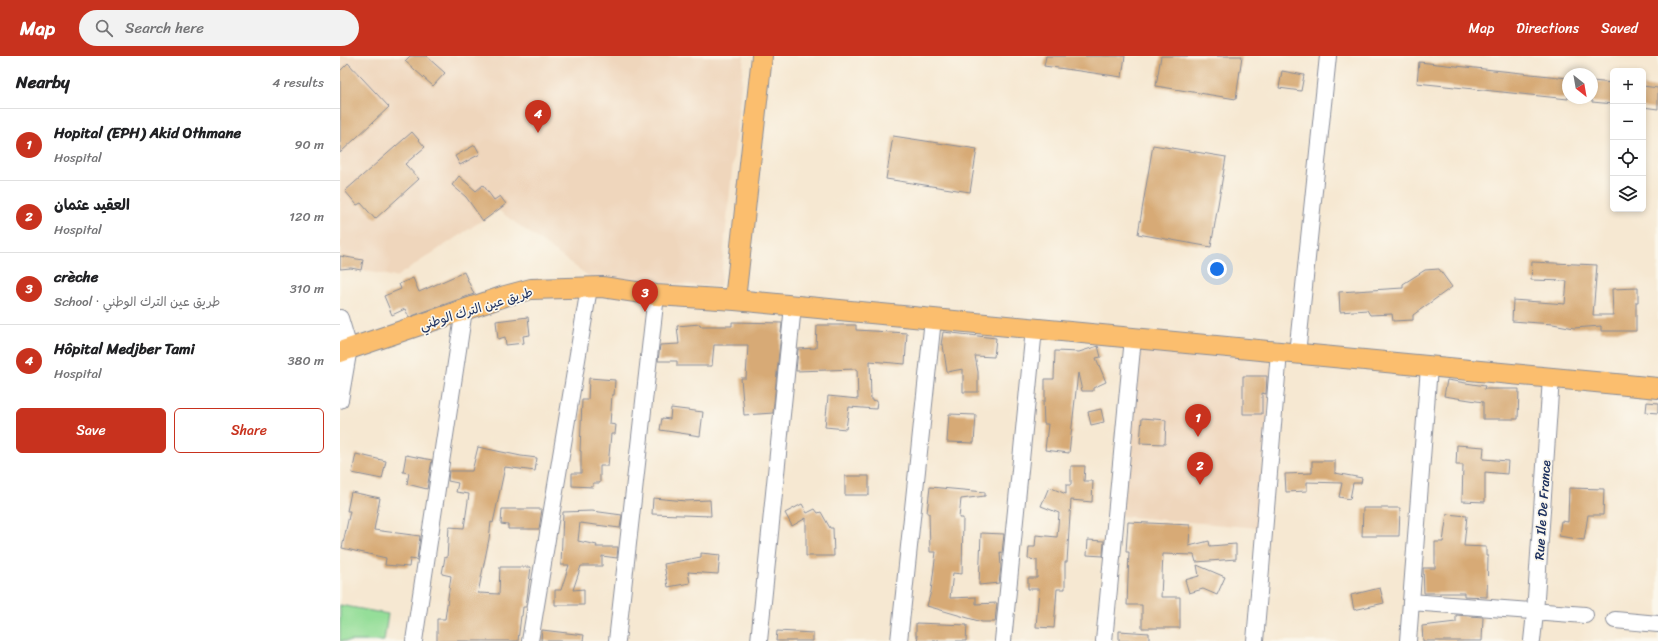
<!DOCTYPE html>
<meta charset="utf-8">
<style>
:root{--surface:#fff;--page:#f2f2f2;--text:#202124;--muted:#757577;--line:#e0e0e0;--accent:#c8321e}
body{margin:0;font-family:Sriracha,"Playpen Sans Arabic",sans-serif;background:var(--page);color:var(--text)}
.controls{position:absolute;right:12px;top:12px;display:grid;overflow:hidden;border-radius:6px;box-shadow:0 2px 6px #0003}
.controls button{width:36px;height:36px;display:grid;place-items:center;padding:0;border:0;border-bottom:1px solid var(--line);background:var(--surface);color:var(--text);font:20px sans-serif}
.compass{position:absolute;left:1222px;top:12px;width:36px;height:36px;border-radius:50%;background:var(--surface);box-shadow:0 2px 6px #0003;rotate:149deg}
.you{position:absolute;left:877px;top:213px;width:14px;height:14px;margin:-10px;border:3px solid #fff;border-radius:50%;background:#1a73e8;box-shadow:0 0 0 6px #1a73e833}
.badge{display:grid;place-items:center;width:26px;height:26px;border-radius:50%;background:var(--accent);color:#fff;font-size:13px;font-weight:700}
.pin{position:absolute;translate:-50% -33px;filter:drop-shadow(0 1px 2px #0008)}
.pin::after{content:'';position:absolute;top:21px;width:14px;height:12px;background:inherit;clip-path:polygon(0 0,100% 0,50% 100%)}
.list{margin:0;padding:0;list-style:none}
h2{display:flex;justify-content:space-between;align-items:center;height:52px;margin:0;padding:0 16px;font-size:17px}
h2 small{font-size:13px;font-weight:400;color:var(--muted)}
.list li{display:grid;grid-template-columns:26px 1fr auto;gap:12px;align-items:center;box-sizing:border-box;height:72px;padding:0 16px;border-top:1px solid var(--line)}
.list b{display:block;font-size:15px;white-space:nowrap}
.list p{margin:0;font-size:13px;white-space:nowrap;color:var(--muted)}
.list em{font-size:13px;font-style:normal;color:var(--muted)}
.actions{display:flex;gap:8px;padding:12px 16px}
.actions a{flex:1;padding:9px 0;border:1px solid var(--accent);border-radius:6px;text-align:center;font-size:14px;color:var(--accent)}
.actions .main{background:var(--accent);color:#fff}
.icon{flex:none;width:22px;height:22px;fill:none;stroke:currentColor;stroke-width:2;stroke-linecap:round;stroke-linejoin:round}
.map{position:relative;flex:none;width:1318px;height:585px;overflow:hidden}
header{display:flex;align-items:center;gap:24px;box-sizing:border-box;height:56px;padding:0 20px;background:var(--accent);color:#fff}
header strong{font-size:19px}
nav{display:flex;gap:22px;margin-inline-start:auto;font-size:14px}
.search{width:280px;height:36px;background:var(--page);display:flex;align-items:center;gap:10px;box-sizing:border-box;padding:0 14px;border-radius:22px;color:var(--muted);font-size:15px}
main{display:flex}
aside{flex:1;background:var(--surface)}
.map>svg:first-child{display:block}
.built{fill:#efd6bc}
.pitch{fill:#95de99;stroke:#58867c}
.building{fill:#d7aa76}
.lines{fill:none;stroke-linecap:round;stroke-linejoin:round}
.minor-casing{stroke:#888c98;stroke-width:18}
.major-casing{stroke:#888c98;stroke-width:22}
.minor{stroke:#fff;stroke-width:16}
.major{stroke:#fbbe6e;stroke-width:20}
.labels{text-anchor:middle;stroke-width:3.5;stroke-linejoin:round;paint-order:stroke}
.street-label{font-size:13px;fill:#1b2f5e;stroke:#fbf7ec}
</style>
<header>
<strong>Map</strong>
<div class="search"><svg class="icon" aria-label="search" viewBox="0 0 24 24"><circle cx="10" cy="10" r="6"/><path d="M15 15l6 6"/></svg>Search here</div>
<nav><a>Map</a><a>Directions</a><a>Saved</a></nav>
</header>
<main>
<aside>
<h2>Nearby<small>4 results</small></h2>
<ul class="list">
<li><span class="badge">1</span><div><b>Hopital (EPH) Akid Othmane</b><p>Hospital</p></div><em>90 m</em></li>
<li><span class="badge">2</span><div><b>العقيد عثمان</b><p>Hospital</p></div><em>120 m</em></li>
<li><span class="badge">3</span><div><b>crèche</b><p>School · طريق عين الترك الوطني</p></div><em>310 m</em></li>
<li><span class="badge">4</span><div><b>Hôpital Medjber Tami</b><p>Hospital</p></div><em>380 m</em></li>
</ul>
<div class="actions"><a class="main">Save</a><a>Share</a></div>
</aside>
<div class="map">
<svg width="1318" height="585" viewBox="0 0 1318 585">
<rect width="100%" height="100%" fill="#fbf7ec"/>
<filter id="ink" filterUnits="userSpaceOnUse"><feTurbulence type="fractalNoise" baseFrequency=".025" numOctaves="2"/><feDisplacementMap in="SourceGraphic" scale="8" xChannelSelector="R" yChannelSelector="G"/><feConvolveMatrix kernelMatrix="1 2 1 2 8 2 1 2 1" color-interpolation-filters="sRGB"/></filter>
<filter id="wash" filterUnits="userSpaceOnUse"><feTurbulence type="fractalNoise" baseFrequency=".012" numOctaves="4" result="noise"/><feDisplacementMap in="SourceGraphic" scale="16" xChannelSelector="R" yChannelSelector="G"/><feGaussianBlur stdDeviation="0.9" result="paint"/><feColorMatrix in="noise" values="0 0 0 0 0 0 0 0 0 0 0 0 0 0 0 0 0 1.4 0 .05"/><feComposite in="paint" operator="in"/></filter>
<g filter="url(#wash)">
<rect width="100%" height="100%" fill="#f6e8d2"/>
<!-- built -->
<path class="built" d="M 0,0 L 404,0 L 380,231 L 251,222 L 158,154 L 56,221 L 0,210 Z
M 800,289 L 933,303 L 918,472 L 781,460 Z"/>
<!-- pitch -->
<path class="pitch" d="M 0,549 L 48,558 L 44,585 L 0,585 Z"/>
<g id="blocks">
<!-- building -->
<path class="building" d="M 70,0 L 86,0 L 105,17 L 93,30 L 65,5 Z
M 706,0 L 785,0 L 782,21 L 704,10 Z
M 821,0 L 902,0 L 896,43 L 816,30 Z
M 1079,6 L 1228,22 L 1228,43 L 1077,27 Z
M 8,7 L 49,51 L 0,97 L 0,15 Z
M 942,15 L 964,19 L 961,35 L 939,32 Z
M 1252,25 L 1273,27 L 1273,48 L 1252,46 Z
M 1303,30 L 1318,32 L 1318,53 L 1303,51 Z
M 72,76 L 85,91 L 65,108 L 79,123 L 35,163 L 21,147 L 17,149 L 5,135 Z
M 553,80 L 637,93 L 630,136 L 546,123 Z
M 135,89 L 140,98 L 120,109 L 115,100 Z
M 813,89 L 886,101 L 871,191 L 798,178 Z
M 119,120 L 136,135 L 143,129 L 154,144 L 160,140 L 166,148 L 143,165 L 126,141 L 112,129 Z
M 0,200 L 23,204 L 21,214 L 11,212 L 0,213 Z
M 1192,206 L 1257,209 L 1253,259 L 1273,259 L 1272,233 L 1298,232 L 1298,246 L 1296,246 L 1296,275 L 1261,275 L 1261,270 L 1234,272 L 1213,268 L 1172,265 L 1173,244 L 1225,248 L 1227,225 L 1191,224 Z
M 1099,213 L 1112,231 L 1073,259 L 1073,264 L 1053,265 L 1052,258 L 1030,259 L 1027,254 L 1000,256 L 999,236 L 1063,232 L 1063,228 L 1085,214 Z
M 124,216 L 134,238 L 69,261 L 65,253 L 52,259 L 44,240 L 61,233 L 59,228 L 73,222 L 79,236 Z
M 188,261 L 190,279 L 183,280 L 184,287 L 166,289 L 165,281 L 158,283 L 156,265 Z
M 392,266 L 442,267 L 433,357 L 404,359 L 401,322 L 406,322 L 408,289 L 374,289 L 372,310 L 337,310 L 337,305 L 318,305 L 320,289 L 339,288 L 337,270 L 360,268 L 360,270 L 392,270 Z
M 477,269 L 516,269 L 516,274 L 567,277 L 565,308 L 530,305 L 531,344 L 537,345 L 536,353 L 509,351 L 506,373 L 485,371 L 488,340 L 518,343 L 517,313 L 456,315 L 458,293 L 476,292 Z
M 603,276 L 656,282 L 654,301 L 635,300 L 638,316 L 638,336 L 623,336 L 623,313 L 607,316 L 603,289 L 601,289 Z
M 758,290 L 761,301 L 756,302 L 766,326 L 753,332 L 753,335 L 742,335 L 738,317 L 729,397 L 705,394 L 708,368 L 704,368 L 703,345 L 705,345 L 705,323 L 714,323 L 715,295 L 739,296 Z
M 903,320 L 927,320 L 926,338 L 922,337 L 922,358 L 903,358 Z
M 249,322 L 275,324 L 274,339 L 272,339 L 270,368 L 276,369 L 275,378 L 271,378 L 268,410 L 260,410 L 260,427 L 253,427 L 253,431 L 232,430 L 232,417 L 241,417 L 241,395 L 240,395 L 242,344 L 248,344 Z
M 1107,324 L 1145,330 L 1144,333 L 1179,333 L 1178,363 L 1143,363 L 1143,346 L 1104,340 Z
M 1307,346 L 1318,347 L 1318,357 L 1306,356 Z
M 331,352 L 363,356 L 360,380 L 320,374 L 322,362 L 330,363 Z
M 761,353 L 764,366 L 751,369 L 748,356 Z
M 609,358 L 636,359 L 634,387 L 607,386 Z
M 802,362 L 826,364 L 825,388 L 800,387 Z
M 1117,389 L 1144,391 L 1143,403 L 1168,405 L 1167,418 L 1145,416 L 1145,446 L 1122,445 L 1123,409 L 1116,409 Z
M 138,391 L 181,400 L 197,402 L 195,415 L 165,411 L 153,467 L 151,466 L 149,483 L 138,537 L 159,538 L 160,511 L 191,511 L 186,551 L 183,551 L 182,560 L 181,560 L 178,585 L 97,585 L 97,563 L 105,563 L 111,520 L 102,518 L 105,501 L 107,502 L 109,471 L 124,472 L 129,438 L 116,436 L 118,427 L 108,425 L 109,415 L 132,415 Z
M 16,398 L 46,405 L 42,423 L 12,417 Z
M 66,399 L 92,404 L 87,433 L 67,428 L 69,417 L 63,416 Z
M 972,405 L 995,405 L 995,417 L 1022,422 L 1021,427 L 1013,427 L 1010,443 L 999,441 L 1002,427 L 967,426 L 967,435 L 946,436 L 945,418 L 972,417 Z
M 731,410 L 745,410 L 744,425 L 753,425 L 752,446 L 731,444 L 727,506 L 725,506 L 725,533 L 717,533 L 714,572 L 696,571 L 699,533 L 688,533 L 688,522 L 697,522 L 697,504 L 688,503 L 689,491 L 695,491 L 696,479 L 717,481 L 719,457 L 701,450 L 709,431 L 726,438 L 726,429 L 731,429 Z
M 505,420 L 529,420 L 529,439 L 505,439 Z
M 590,431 L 645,436 L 645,440 L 621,443 L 619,462 L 623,462 L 622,518 L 613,517 L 610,542 L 636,541 L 636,548 L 657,547 L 655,566 L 642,566 L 587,550 L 591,535 L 596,496 L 590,496 L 589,457 L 587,457 Z
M 1229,432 L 1264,433 L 1263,459 L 1248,459 L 1244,484 L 1219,480 L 1221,465 L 1228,466 Z
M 11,436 L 40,442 L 34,474 L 80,480 L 77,504 L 70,503 L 69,511 L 45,509 L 46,502 L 2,492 L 10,455 L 7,455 Z
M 313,442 L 346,445 L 370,444 L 371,460 L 312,458 Z
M 462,448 L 467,457 L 475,453 L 478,457 L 481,456 L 490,472 L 493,472 L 494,500 L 466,500 L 466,462 L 452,470 L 445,457 Z
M 1023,452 L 1060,452 L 1059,480 L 1022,480 Z
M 162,453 L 202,453 L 199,473 L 168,473 L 168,469 L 161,468 Z
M 252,455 L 282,459 L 280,472 L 240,467 L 238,485 L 257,489 L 256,491 L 278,491 L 277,502 L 262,500 L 262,510 L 241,510 L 233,534 L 244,533 L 244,549 L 215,549 L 215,534 L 221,534 L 229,509 L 221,509 L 223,456 Z
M 1107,458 L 1127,460 L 1124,490 L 1146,491 L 1146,500 L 1148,500 L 1147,541 L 1124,540 L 1124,537 L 1084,537 L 1083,512 L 1095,512 L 1095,486 L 1103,486 Z
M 788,466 L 850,469 L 849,490 L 869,485 L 870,490 L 896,488 L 896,503 L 856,506 L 854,499 L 823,498 L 821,541 L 840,541 L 840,572 L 802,572 L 802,549 L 787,549 L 789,496 L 786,496 Z
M 641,477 L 664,478 L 662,497 L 660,496 L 661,511 L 659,527 L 639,529 Z
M 748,484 L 764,485 L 763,500 L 747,499 Z
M 361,497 L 380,499 L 378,518 L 348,516 L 350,527 L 328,531 L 324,508 L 361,501 Z
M 857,509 L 885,521 L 877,539 L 863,533 L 849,537 L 845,524 L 859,520 Z
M 1040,532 L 1044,547 L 1014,554 L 1011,539 Z
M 1116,559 L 1143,561 L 1142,585 L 1083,585 L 1082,570 L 1116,566 Z
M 576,567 L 627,569 L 626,585 L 577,585 L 578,580 L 576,580 Z
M 202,574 L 244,579 L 243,585 L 201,585 Z
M 437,575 L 473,577 L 473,585 L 436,585 Z
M 779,575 L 809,577 L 809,585 L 779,585 Z"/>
</g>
</g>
<g filter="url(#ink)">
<use href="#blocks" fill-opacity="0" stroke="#888c98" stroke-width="1"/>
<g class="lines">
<!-- minor casing -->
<g class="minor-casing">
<path id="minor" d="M 0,262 L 9,292 L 0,344
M 957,298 L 988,0
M 1071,546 L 1245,559
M 1275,564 L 1318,568
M 74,585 L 124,254
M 190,585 L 249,232
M 277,585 L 316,239
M 419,585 L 453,250
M 559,585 L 593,263
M 663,585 L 694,273
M 764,585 L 793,282
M 915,585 L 939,296
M 1068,585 L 1089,311
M 1192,585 L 1195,557 L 1211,322"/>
</g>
<!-- major casing -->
<g class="major-casing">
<path id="major" d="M 395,244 L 422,0
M 0,296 L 165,240 L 191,233 L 262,231 L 316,239 L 395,244 L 1318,332"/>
</g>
<!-- minor -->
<use href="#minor" class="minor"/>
<!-- major -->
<use href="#major" class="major"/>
</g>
</g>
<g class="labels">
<!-- street labels -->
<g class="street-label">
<text transform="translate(136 252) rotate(-17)" y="5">طريق عين الترك الوطني</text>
<text transform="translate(1202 454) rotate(-86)" y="5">Rue Ile De France</text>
</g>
</g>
</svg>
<div class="controls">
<button>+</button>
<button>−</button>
<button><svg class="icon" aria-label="locate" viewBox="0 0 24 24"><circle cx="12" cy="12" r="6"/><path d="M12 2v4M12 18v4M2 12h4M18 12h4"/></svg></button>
<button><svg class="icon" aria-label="layers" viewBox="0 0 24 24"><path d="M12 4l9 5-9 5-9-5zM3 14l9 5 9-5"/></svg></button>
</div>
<svg class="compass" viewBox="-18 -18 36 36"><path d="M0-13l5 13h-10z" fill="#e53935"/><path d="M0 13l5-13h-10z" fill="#757577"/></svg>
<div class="you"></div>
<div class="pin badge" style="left:858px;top:381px">1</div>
<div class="pin badge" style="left:860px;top:429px">2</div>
<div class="pin badge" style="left:305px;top:256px">3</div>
<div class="pin badge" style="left:198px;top:77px">4</div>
</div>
</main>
